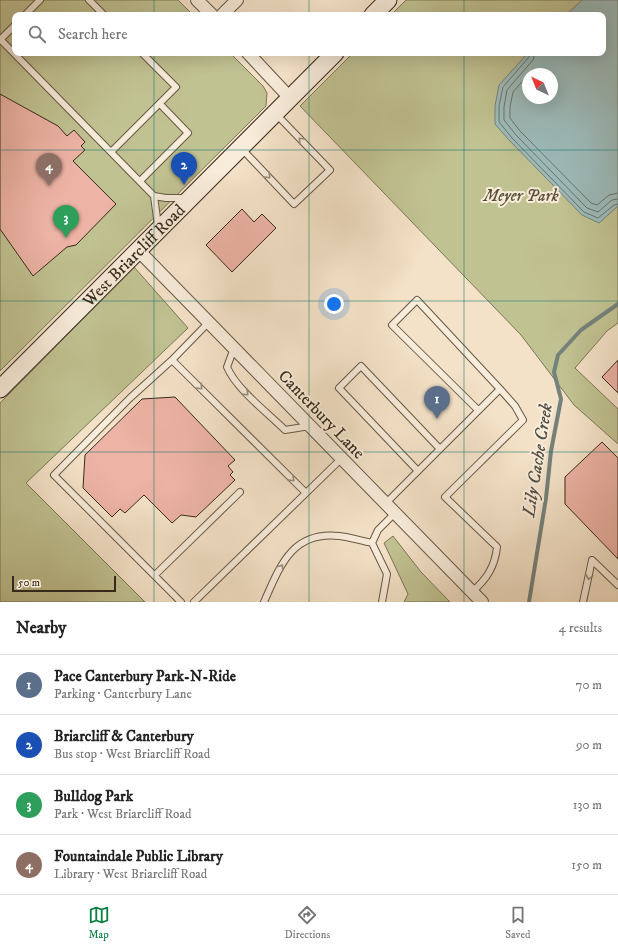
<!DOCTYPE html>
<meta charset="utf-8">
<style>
:root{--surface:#fff;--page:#f6f6f6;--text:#222;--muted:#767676;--line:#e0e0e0;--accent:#0b8043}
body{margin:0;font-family:"IM FELL DW Pica",serif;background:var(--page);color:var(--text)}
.compass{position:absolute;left:522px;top:68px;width:36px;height:36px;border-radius:50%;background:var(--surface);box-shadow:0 4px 16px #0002;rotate:317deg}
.scale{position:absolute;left:12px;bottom:10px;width:104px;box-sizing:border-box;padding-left:4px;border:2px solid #382a1b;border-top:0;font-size:11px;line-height:14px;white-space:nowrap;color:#382a1b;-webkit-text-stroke:3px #f8ecdb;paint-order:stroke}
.you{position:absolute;left:334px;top:304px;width:14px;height:14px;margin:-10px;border:3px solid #fff;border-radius:50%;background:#1a73e8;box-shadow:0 0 0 6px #1a73e833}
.badge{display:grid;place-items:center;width:26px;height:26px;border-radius:50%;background:var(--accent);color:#fff;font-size:13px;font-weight:700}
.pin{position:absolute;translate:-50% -33px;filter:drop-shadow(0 1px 2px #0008)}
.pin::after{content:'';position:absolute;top:21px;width:14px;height:12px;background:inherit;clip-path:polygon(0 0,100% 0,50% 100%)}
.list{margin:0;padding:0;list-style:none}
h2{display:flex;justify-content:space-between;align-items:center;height:52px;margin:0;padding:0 16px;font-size:17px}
h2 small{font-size:13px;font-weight:400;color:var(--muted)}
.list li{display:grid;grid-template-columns:26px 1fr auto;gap:12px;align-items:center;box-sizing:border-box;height:60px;padding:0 16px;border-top:1px solid var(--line)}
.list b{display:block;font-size:15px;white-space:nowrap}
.list p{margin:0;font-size:13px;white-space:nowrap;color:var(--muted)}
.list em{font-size:13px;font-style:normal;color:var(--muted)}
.icon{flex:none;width:22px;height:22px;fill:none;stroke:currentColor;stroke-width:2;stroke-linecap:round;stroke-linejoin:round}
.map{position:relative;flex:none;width:618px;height:602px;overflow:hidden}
.search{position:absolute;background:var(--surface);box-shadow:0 4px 16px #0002;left:12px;right:12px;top:12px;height:44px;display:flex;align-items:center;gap:10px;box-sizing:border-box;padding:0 14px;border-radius:8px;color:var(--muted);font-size:15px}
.sheet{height:292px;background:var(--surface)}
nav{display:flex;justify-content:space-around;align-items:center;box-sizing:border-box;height:56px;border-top:1px solid var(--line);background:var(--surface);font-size:11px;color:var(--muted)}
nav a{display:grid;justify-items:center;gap:2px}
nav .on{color:var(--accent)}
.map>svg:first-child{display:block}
.green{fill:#c1c292;stroke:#7c7656;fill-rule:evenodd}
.water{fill:#9dbcbc;stroke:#75827c;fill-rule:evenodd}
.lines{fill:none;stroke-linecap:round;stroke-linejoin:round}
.shore{stroke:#6a736c;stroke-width:1}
.stream{stroke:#75827c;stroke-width:4}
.building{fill:#edb3a5;stroke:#382a1b}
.lane-casing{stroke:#675846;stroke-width:8}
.street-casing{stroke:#675846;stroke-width:14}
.secondary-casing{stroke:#382a1b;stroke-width:19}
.lane{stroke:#f8ecdb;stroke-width:6}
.street{stroke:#f8ecdb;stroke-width:12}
.secondary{stroke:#f8ecdb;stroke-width:17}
.oneway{stroke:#988b7b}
.grid{fill:none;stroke:#0f766e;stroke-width:1;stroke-opacity:0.55}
.labels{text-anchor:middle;stroke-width:4;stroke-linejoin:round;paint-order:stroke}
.park-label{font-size:17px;font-style:italic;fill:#5a5039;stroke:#f8ecdb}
.street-label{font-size:17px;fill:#382a1b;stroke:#f8ecdb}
.water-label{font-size:18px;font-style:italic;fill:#514e43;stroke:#f8ecdb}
</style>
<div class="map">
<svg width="618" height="602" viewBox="0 0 618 602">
<rect width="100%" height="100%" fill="#f4e2c8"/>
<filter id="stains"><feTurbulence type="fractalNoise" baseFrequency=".005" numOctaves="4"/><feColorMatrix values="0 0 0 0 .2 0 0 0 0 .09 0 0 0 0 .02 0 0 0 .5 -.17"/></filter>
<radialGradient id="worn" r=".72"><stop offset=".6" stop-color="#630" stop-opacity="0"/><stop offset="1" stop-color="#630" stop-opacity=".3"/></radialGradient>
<!-- green -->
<path class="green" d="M 0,0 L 178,0 L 193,15 L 15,15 L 15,53 L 230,53 L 263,86 L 267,93 L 266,106 L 0,371 Z
M 406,0 L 618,0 L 618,323 L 607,331 L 575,368 L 618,409 L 618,444 L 574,405 L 521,335 L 300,106 L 353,53 L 603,53 L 603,15 L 391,15 ZM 528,74 L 552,74 L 552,98 L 528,98 Z
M 134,267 L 188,328 L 26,483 L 145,602 L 0,602 L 0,403 Z
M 393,536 L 421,572 L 450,602 L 404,602 L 408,594 L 384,543 Z"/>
<!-- water -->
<path class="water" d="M 582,0 L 618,0 L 618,206 L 599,223 L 582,215 L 509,140 L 495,124 L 495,106 L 499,85 L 528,53 L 603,53 L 603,15 L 566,15 ZM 528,74 L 552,74 L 552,98 L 528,98 Z"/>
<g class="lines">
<!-- shore -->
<path class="shore" d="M 530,53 L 529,57 L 503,87 L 499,106 L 499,122 L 512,138 L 584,212 L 598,218 L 614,205 L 618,204
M 535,53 L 533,60 L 507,90 L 504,107 L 504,120 L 516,135 L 587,208 L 598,212 L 612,200 L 618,199
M 528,75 L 513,92 L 510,107 L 510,118 L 520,131 L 591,203 L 597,205 L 609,195 L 618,193"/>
<!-- stream -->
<path class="stream" d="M 529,602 L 546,498 L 551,451 L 561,399 L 554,372 L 558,355 L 581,330 L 618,304"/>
</g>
<!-- building -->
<path class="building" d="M 0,94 L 58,126 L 67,136 L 74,130 L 85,142 L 81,146 L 85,150 L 73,161 L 116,204 L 76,245 L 67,247 L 33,276 L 0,229 Z
M 242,209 L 254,222 L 262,214 L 276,228 L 232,272 L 206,245 Z
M 618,360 L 618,393 L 602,377 Z
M 175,397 L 235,460 L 228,466 L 233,472 L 230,475 L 235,480 L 196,517 L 181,515 L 172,523 L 144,495 L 125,513 L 120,509 L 112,517 L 83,488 L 85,455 L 142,399 Z
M 602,442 L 618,458 L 618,559 L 565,504 L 565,477 Z"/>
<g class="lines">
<!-- lane casing -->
<g class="lane-casing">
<path id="lane" d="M 89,0 L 104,15
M 25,15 L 40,0
M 0,39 L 154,196 L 158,226
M 0,40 L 15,25
M 242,149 L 294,204 L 330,170 L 276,114
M 111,152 L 176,87 L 142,53
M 140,181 L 188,133 L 160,104
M 154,196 L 166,198 L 187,198
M 234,348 L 227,367 C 237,390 267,412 285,430 L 310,426
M 172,360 L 306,493
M 418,471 L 339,388 L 361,366 L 440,449
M 386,503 L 500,389 L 417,300 L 392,325 L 478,410
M 155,575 L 240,492
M 472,592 C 487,579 495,566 497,547 L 445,497 L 523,420 L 515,406 L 500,389
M 181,602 L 54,475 L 130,398 L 172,360 L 209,322
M 194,602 L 342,458
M 264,602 C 280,566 292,531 339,536 C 350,537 361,541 372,543
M 382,602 L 387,574 L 372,543 L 378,530 L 395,513
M 583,602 L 592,560 L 618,585"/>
</g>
<!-- street casing -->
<g class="street-casing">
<path id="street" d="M 197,0 L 212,15
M 222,15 L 237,0
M 248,53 L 290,98
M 138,250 L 482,602"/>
</g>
<!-- secondary casing -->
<g class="secondary-casing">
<g id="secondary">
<path d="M 373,15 L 388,0"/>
<path id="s1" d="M 0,389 L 335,53"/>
</g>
</g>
<!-- lane -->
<use href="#lane" class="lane"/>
<!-- street -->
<use href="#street" class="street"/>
<!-- secondary -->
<use href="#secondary" class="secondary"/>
</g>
<!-- one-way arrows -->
<defs><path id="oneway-chevron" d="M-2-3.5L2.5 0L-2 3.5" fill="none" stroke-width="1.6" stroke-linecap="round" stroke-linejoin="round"/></defs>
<g class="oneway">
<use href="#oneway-chevron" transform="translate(301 140) rotate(-134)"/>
<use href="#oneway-chevron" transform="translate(268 176) rotate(47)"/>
<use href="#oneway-chevron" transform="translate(200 387) rotate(45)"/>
<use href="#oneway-chevron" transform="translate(246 393) rotate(43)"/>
<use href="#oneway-chevron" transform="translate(292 479) rotate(45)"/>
<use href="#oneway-chevron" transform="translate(281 567) rotate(-56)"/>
<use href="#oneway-chevron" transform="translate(589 577) rotate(102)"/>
</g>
<!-- grid -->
<path class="grid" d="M 154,0 L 154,15M 309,0 L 309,15M 464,0 L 464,15M 154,53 L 154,602M 309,53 L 309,602M 464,53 L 464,602M 0,150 L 618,150M 0,301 L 618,301M 0,452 L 618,452"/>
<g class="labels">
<!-- park labels -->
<g class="park-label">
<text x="521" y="201">Meyer Park</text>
</g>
<!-- street labels -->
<g class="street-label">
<text dy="6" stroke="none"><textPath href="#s1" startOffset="189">West Briarcliff Road</textPath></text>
<text transform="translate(322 414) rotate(46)" y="6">Canterbury Lane</text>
</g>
<!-- water labels -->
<g class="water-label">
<text transform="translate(537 460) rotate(-81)" y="6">Lily Cache Creek</text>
</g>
</g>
<rect width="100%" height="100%" filter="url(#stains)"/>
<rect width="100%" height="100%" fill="url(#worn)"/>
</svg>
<svg class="compass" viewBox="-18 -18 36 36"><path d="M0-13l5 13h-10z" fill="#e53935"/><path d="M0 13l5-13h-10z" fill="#767676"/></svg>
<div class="scale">50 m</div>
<div class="you"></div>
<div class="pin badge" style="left:437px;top:419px;background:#5c6f8a">1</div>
<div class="pin badge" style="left:184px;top:185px;background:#1a4fb4">2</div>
<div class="pin badge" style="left:66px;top:238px;background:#2e9e5b">3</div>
<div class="pin badge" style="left:49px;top:186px;background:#8d6e63">4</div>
<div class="search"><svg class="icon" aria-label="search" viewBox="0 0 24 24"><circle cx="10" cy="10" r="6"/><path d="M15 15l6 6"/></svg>Search here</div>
</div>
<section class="sheet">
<h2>Nearby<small>4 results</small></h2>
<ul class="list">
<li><span class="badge" style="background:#5c6f8a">1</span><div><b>Pace Canterbury Park-N-Ride</b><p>Parking · Canterbury Lane</p></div><em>70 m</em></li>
<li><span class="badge" style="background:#1a4fb4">2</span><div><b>Briarcliff &amp; Canterbury</b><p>Bus stop · West Briarcliff Road</p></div><em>90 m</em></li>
<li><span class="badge" style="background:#2e9e5b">3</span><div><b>Bulldog Park</b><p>Park · West Briarcliff Road</p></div><em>130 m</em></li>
<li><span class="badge" style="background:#8d6e63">4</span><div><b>Fountaindale Public Library</b><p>Library · West Briarcliff Road</p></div><em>150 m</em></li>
</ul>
</section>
<nav>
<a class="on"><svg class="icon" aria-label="map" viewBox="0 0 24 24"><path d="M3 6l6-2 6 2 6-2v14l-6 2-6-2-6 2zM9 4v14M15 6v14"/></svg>Map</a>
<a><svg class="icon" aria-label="directions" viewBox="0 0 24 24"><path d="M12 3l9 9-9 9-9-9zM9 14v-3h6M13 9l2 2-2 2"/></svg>Directions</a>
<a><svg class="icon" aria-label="saved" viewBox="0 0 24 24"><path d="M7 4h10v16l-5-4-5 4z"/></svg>Saved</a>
</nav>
